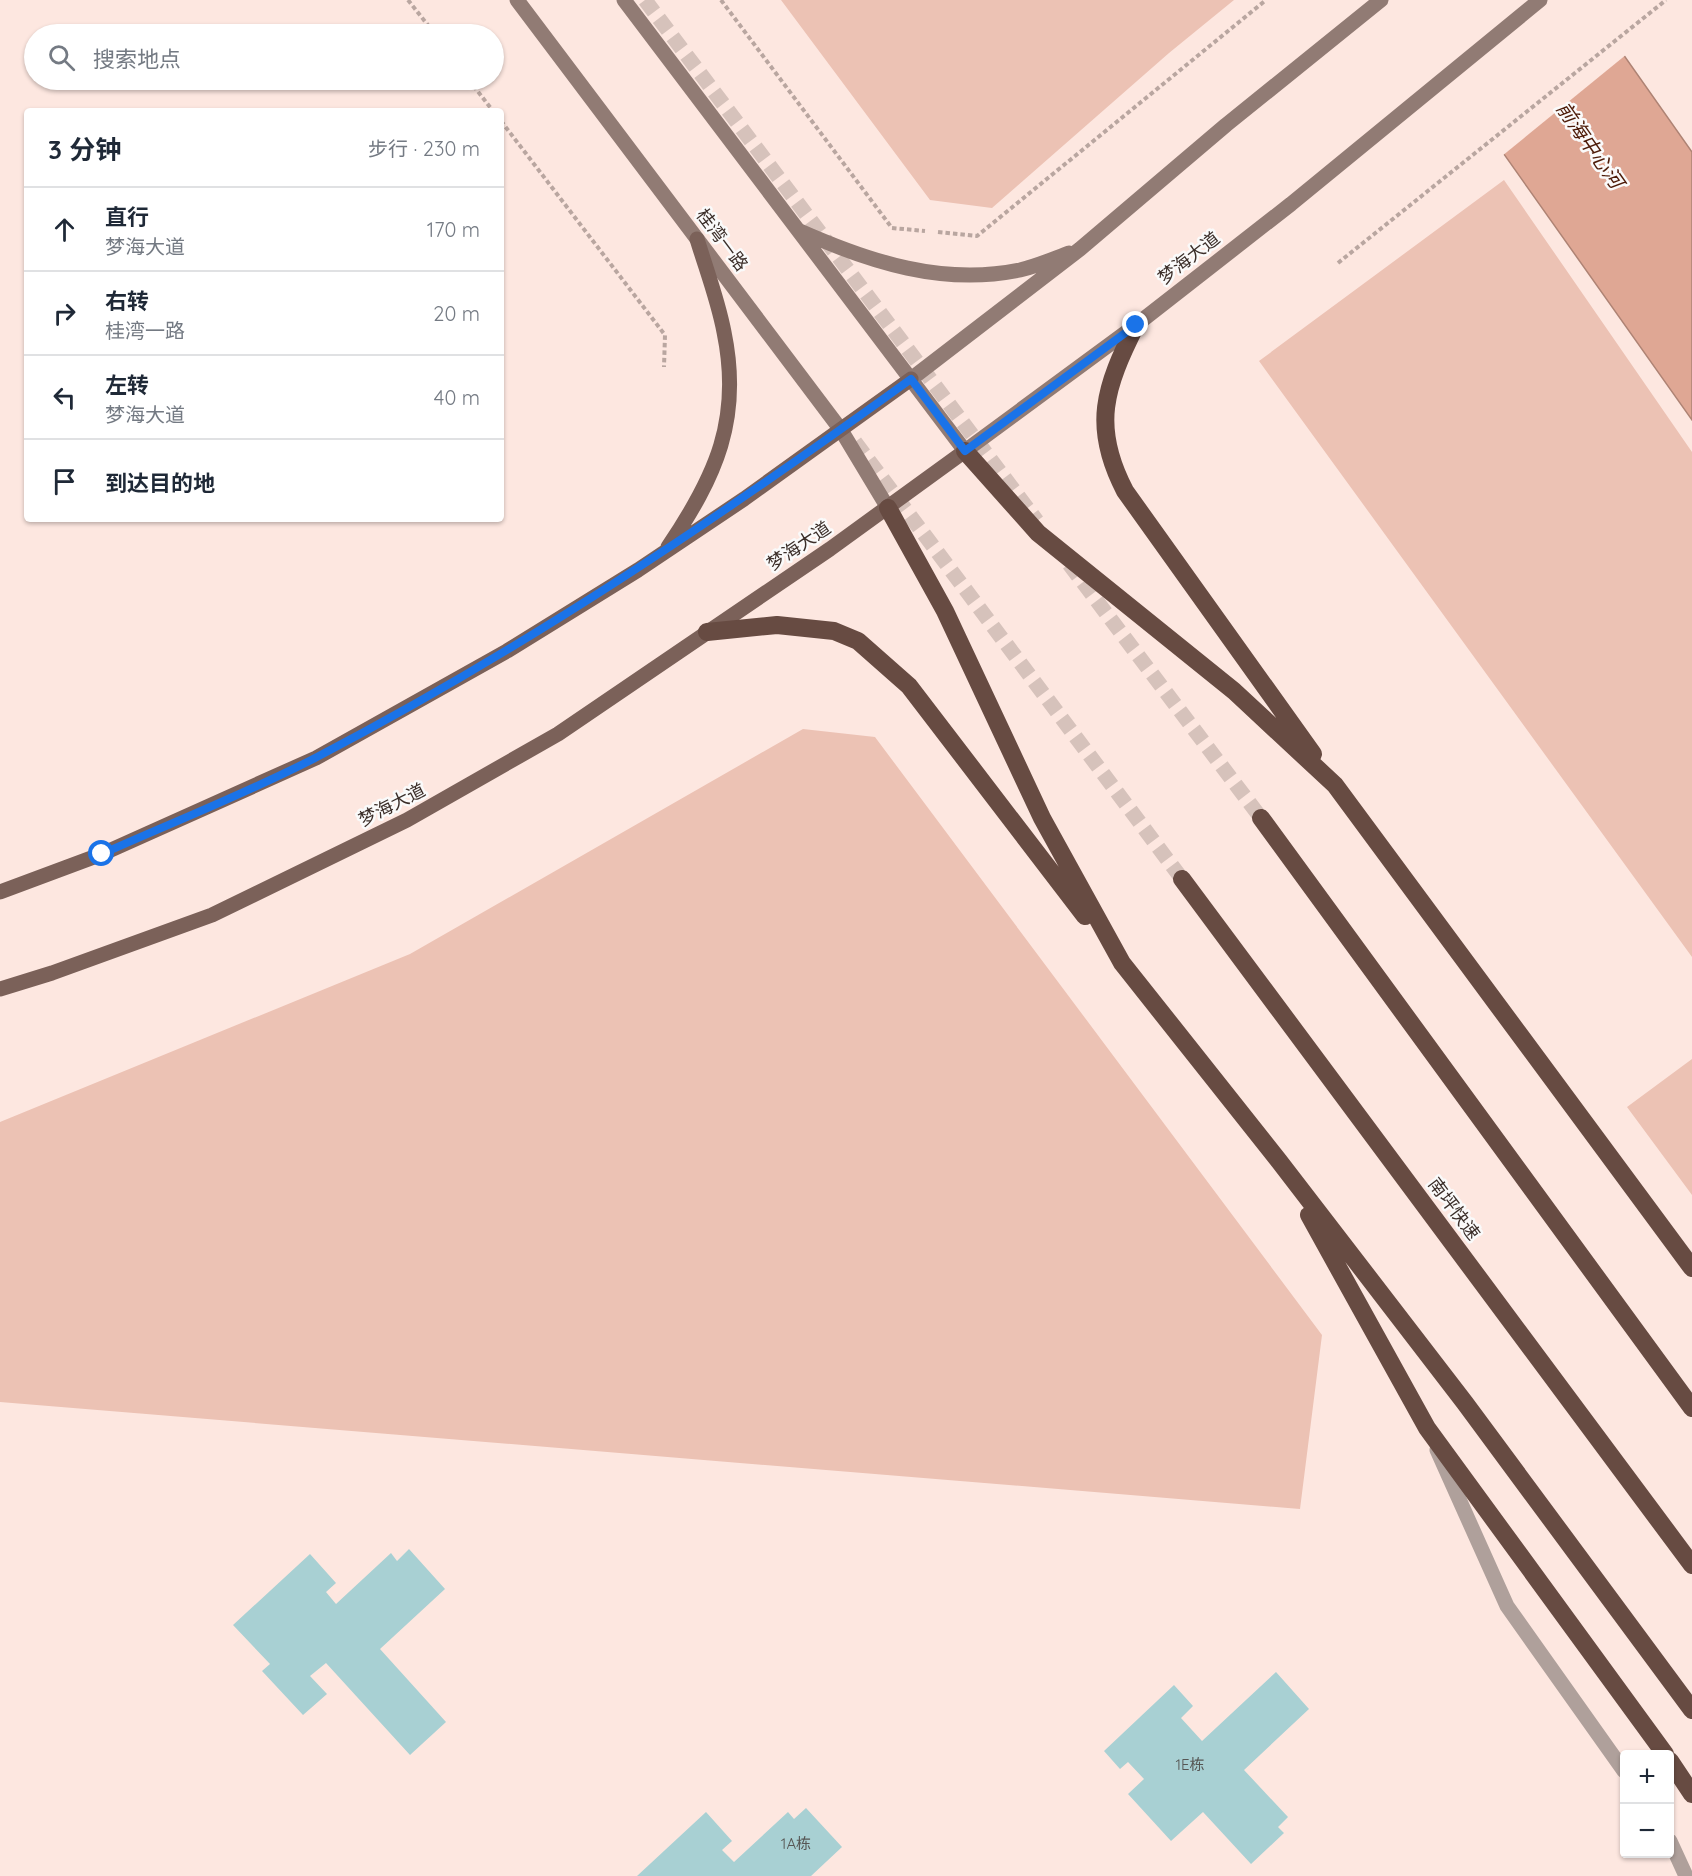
<!DOCTYPE html>
<html lang="zh">
<meta charset="utf-8">
<style>
:root{--surface:#fff;--page:#f6f6f7;--text:#1f2937;--muted:#747a83;--line:#e0e1e3}
body{margin:0;font-family:Quicksand,"Noto Sans SC",sans-serif;background:var(--page);color:var(--text)}
.controls{position:absolute;right:18px;bottom:18px;display:grid;overflow:hidden;border-radius:6px;box-shadow:0 2px 4px #0004}
.controls button{width:54px;height:54px;display:grid;place-items:center;padding:0;border:0;border-bottom:2px solid var(--line);background:var(--surface);color:var(--text);font:30px sans-serif}
.stop{position:absolute;width:18px;height:18px;margin:-14px;border:4px solid #1a73e8;border-radius:50%;background:#fff}
.stop.end{background:#1a73e8;border-color:#fff;box-shadow:0 2px 6px #0008}
.list{margin:0;padding:0;list-style:none}
h2{display:flex;justify-content:space-between;align-items:center;height:78px;margin:0;padding:0 24px;font-size:26px}
h2 small{font-size:20px;font-weight:400;color:var(--muted)}
.list li{display:grid;grid-template-columns:39px 1fr auto;gap:18px;align-items:center;box-sizing:border-box;height:84px;padding:0 24px;border-top:2px solid var(--line)}
.list b{display:block;font-size:22px;white-space:nowrap}
.list p{margin:0;font-size:20px;white-space:nowrap;color:var(--muted)}
.list em{font-size:20px;font-style:normal;color:var(--muted)}
.icon{flex:none;width:33px;height:33px;fill:none;stroke:currentColor;stroke-width:2;stroke-linecap:round;stroke-linejoin:round}
.map{position:relative;flex:none;width:1692px;height:1876px;overflow:hidden}
.search{position:absolute;background:var(--surface);box-shadow:0 2px 4px #0004;left:24px;top:24px;width:480px;height:66px;display:flex;align-items:center;gap:15px;box-sizing:border-box;padding:0 21px;border-radius:33px;color:var(--muted);font-size:22px}
.panel{position:absolute;background:var(--surface);box-shadow:0 2px 4px #0004;left:24px;top:108px;width:480px;height:414px;border-radius:6px}
.map>svg:first-child{display:block}
.green{fill:#ecc2b4}
.water{fill:#dfa794;stroke:#ae8374;stroke-width:1.5}
.pier{fill:#fde7e0}
.building{fill:#a8d0d3}
.lines{fill:none;stroke-linecap:round;stroke-linejoin:round}
.primary-tunnel{stroke:#d6c2bb;stroke-width:15;stroke-dasharray:15 8;stroke-linecap:butt}
.path{stroke:#b9a6a0;stroke-width:4;stroke-dasharray:4.5 3;stroke-linecap:butt}
.lane{stroke:#afa09b;stroke-width:15}
.secondary{stroke:#917b74;stroke-width:15}
.primary{stroke:#7b6159;stroke-width:15}
.highway{stroke:#674b42;stroke-width:18}
.route{stroke:#1a73e8;stroke-width:8}
.labels{text-anchor:middle;stroke-width:5;stroke-linejoin:round;paint-order:stroke}
.number-label{font-size:15px;fill:#565654}
.street-label{font-size:18px;fill:#3b2e29;stroke:#fafafa}
.water-label{font-size:20px;font-style:italic;fill:#4d1b08;stroke:#fafafa}
</style>
<div class="map">
<svg width="1692" height="1876" viewBox="0 0 1692 1876">
<rect width="100%" height="100%" fill="#fde7e0"/>
<!-- green -->
<path class="green" d="M 781,0 L 1234,0 L 1169,53 L 992,208 L 930,200 Z
M 1504,180 L 1692,452 L 1692,957 L 1259,361 Z
M 803,729 L 875,737 L 1322,1335 L 1300,1509 L 0,1402 L 0,1122 L 410,954 Z
M 1692,1059 L 1692,1195 L 1627,1107 Z"/>
<!-- water -->
<path class="water" d="M 1395,0 L 1585,0 L 1692,152 L 1692,420 Z"/>
<!-- pier -->
<path class="pier" d="M 1392,0 L 1589,0 L 1627,54 L 1502,156 Z"/>
<!-- building -->
<path class="building" d="M 409,1549 L 445,1589 L 380,1649 L 446,1722 L 410,1755 L 326,1663 L 310,1676 L 327,1694 L 303,1715 L 262,1671 L 270,1664 L 233,1625 L 310,1554 L 336,1583 L 326,1592 L 336,1604 L 391,1553 L 397,1561 Z
M 1276,1672 L 1309,1709 L 1244,1770 L 1288,1817 L 1278,1827 L 1284,1833 L 1251,1864 L 1203,1812 L 1171,1841 L 1128,1794 L 1144,1779 L 1128,1762 L 1120,1769 L 1104,1751 L 1174,1685 L 1193,1706 L 1181,1718 L 1202,1741 Z
M 806,1808 L 842,1847 L 811,1876 L 637,1876 L 706,1812 L 732,1841 L 722,1850 L 734,1862 L 788,1812 L 794,1819 Z"/>
<g class="lines">
<!-- primary-tunnel -->
<path class="primary-tunnel" d="M 645,0 L 1037,521
M 855,442 L 1182,879
M 1069,564 L 1261,818"/>
<!-- path -->
<path class="path" d="M 408,0 L 435,34
M 721,0 L 892,228 L 925,231
M 469,80 L 493,111
M 501,121 L 665,335 L 664,367
M 938,232 L 977,236 L 1266,0
M 1338,263 L 1666,0"/>
<!-- lane -->
<path class="lane" d="M 1437,1450 L 1507,1606 L 1624,1771
M 1670,1841 L 1686,1876"/>
<!-- secondary -->
<path class="secondary" d="M 517,0 L 841,430 L 888,508
M 624,0 L 965,451 L 1136,325 L 1291,204 L 1540,0
M 800,231 C 870,262 943,286 1020,270 C 1037,266 1053,259 1069,253
M 911,379 L 1080,249 L 1226,125 L 1381,0"/>
<!-- primary -->
<path class="primary" d="M 668,547 C 716,476 742,419 724,332 C 718,300 706,269 697,239
M 0,892 L 102,854 L 316,758 L 507,651 L 638,570 L 744,499 L 911,379
M 0,989 L 52,973 L 212,915 L 407,820 L 558,734 L 830,549 L 965,451"/>
<!-- highway -->
<path class="highway" d="M 1136,325 C 1105,387 1091,426 1125,491 L 1313,754
M 965,451 L 1038,533 L 1234,691 L 1335,785 L 1692,1268
M 888,508 L 945,611 L 1042,818 L 1122,963 L 1279,1161 L 1465,1403 L 1692,1710
M 707,632 L 777,625 L 834,631 L 858,641 L 909,686 L 1085,916
M 1261,818 L 1692,1408
M 1182,879 L 1692,1565
M 1309,1215 L 1427,1428 L 1665,1754
M 1670,1761 L 1692,1794"/>
</g>
<g class="lines">
<!-- route -->
<path class="route" d="M 102,854 C 173,822 248,793 317,757 C 526,648 720,517 911,379 L 965,451 L 1136,325"/>
</g>
<g class="labels">
<!-- number labels -->
<g class="number-label">
<text x="1190" y="1770">1E栋</text>
<text x="796" y="1849">1A栋</text>
</g>
<!-- street labels -->
<g class="street-label">
<text transform="translate(722 240) rotate(53)" y="6">桂湾一路</text>
<text transform="translate(1189 258) rotate(-38)" y="6">梦海大道</text>
<text transform="translate(799 546) rotate(-34)" y="6">梦海大道</text>
<text transform="translate(392 805) rotate(-27)" y="6">梦海大道</text>
<text transform="translate(1454 1209) rotate(53)" y="6">南坪快速</text>
</g>
<!-- water labels -->
<g class="water-label">
<text transform="translate(1590 145) rotate(55)" y="7">前海中心河</text>
</g>
</g>
</svg>
<div class="controls">
<button>+</button>
<button>−</button>
</div>
<div class="stop" style="left:102px;top:854px"></div>
<div class="stop end" style="left:1136px;top:325px"></div>
<div class="search"><svg class="icon" aria-label="search" viewBox="0 0 24 24"><circle cx="10" cy="10" r="6"/><path d="M15 15l6 6"/></svg>搜索地点</div>
<section class="panel">
<h2>3 分钟<small>步行 · 230 m</small></h2>
<ul class="list">
<li><svg class="icon" aria-label="ahead" viewBox="0 0 24 24"><path d="M12 20V5M6 11l6-6 6 6"/></svg><div><b>直行</b><p>梦海大道</p></div><em>170 m</em></li>
<li><svg class="icon" aria-label="right" viewBox="0 0 24 24"><path d="M7 20v-9h11M14 6l5 5-5 5"/></svg><div><b>右转</b><p>桂湾一路</p></div><em>20 m</em></li>
<li><svg class="icon" aria-label="left" viewBox="0 0 24 24"><path d="M17 20v-9H6M10 6l-5 5 5 5"/></svg><div><b>左转</b><p>梦海大道</p></div><em>40 m</em></li>
<li><svg class="icon" aria-label="arrive" viewBox="0 0 24 24"><path d="M6 21V4h12l-3 4 3 4H6"/></svg><div><b>到达目的地</b></div></li>
</ul>
</section>
</div>
